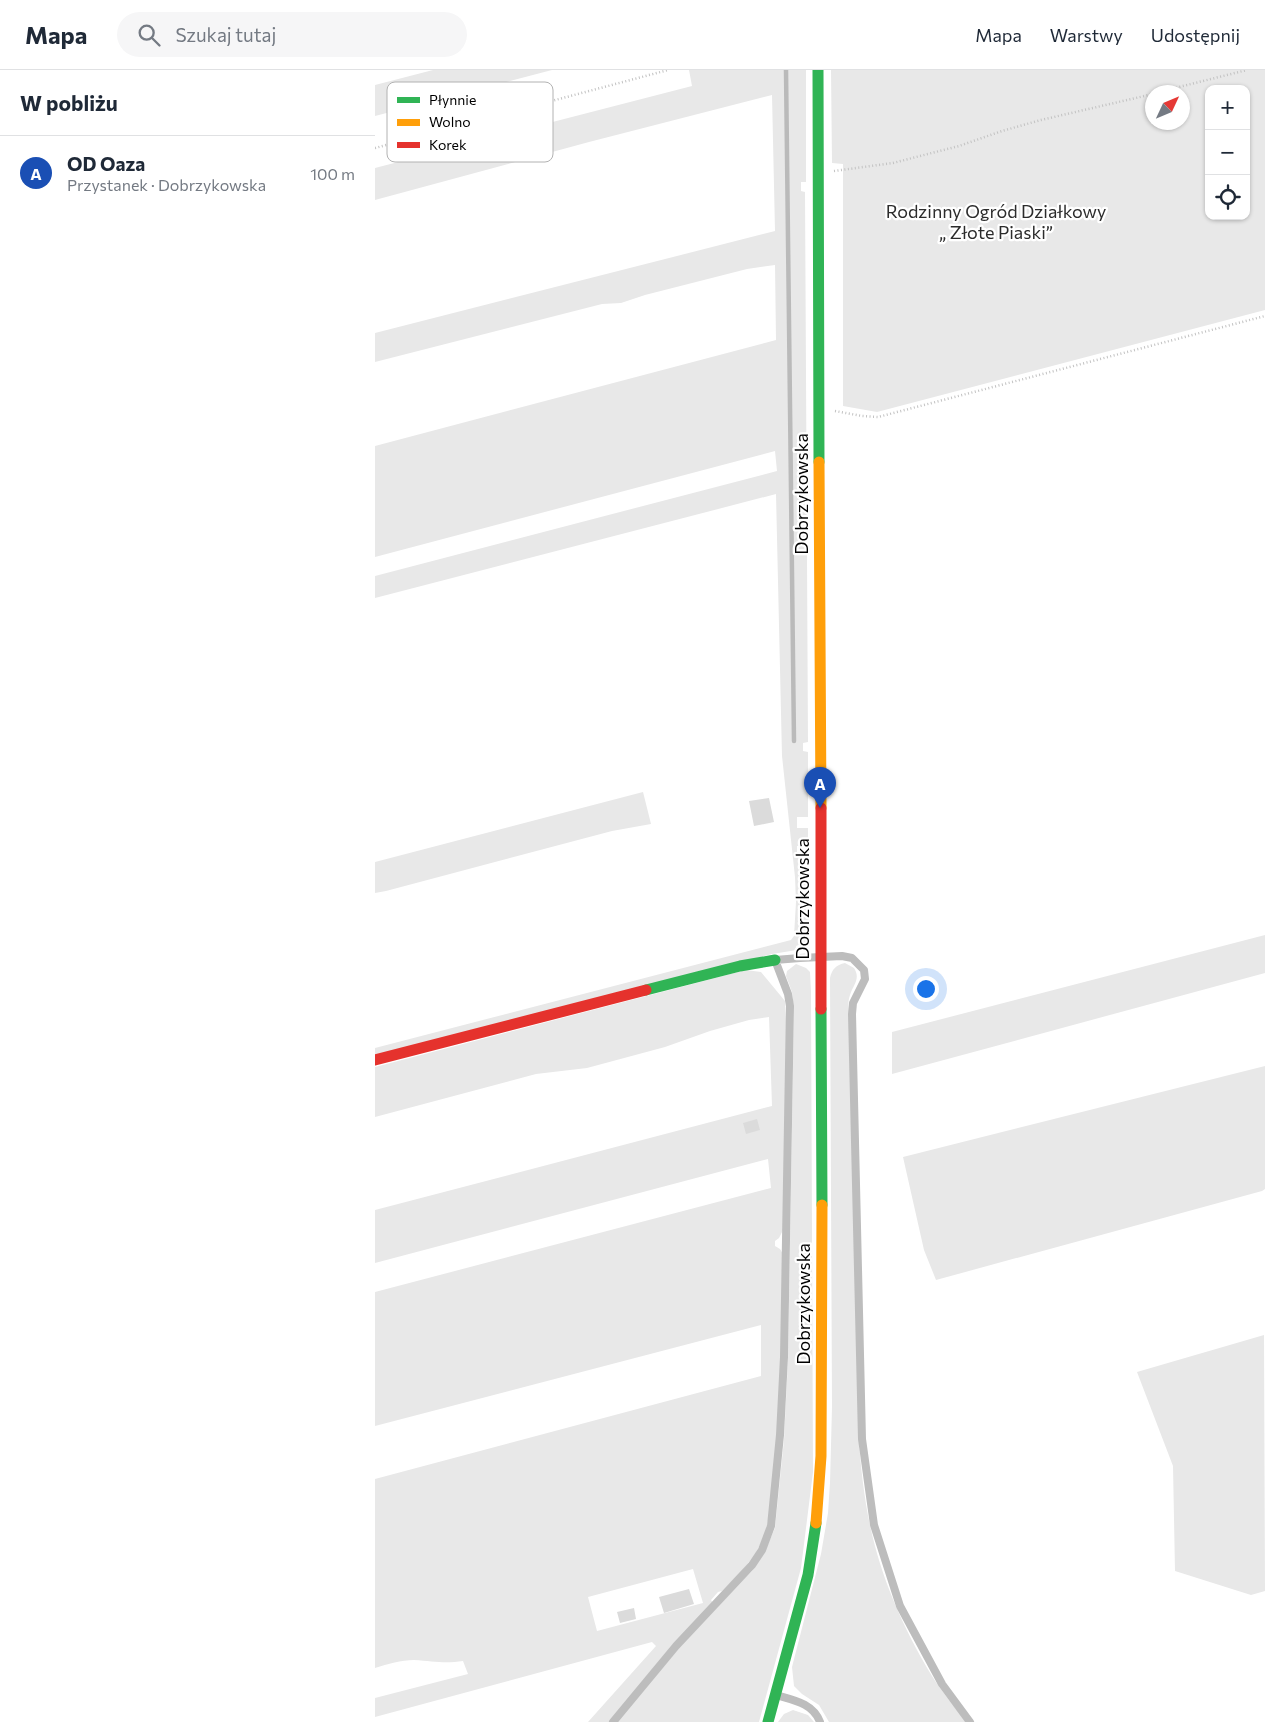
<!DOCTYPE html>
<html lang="pl">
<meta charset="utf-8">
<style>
:root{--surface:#fff;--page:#f6f6f7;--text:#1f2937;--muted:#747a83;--line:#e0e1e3;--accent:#111827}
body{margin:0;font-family:Commissioner,sans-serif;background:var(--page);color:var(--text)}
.controls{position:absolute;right:15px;top:15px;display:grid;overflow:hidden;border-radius:10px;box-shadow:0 1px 4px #0004}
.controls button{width:45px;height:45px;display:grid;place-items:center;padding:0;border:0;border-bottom:1px solid var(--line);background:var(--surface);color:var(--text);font:25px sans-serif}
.compass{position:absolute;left:770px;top:15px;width:45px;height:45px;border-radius:50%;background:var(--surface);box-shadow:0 1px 4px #0004;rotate:46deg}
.you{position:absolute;left:550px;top:918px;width:18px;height:18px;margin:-12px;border:4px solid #fff;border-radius:50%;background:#1a73e8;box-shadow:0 0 0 8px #1a73e833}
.badge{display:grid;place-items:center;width:32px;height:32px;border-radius:50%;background:var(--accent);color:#fff;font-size:16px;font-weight:700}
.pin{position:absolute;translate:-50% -41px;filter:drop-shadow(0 1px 2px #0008)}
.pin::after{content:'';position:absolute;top:26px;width:18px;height:15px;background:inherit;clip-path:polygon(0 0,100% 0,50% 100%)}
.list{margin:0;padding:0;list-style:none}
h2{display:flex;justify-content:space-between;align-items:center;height:65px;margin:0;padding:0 20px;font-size:21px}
h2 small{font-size:16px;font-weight:400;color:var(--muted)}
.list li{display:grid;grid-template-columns:32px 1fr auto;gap:15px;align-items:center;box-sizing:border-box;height:75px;padding:0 20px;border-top:1px solid var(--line)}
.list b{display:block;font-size:19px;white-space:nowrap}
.list p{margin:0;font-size:16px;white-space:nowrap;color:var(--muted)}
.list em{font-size:16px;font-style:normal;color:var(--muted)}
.icon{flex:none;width:28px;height:28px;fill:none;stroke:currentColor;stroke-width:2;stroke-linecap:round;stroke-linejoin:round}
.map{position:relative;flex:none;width:890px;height:1652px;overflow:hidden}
header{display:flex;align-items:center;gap:30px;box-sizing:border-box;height:70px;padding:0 25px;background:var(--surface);border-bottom:1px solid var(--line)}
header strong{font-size:24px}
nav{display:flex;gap:28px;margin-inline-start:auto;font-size:18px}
.search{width:350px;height:45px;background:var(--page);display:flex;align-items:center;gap:12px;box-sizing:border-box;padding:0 18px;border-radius:28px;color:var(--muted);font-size:19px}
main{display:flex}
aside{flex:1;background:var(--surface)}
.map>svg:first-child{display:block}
.green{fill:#e8e8e8;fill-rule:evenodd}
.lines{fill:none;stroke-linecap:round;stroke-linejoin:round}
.stream{stroke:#bababa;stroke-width:4.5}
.building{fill:#dbdbdb}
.path{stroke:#c2c2c2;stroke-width:2.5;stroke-dasharray:1 2.5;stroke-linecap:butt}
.lane{stroke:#bdbdbd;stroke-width:8}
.fast{stroke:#30b455;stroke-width:11}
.slow{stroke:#ff9f0a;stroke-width:11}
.jam{stroke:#e5322d;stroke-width:11}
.labels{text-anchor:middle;stroke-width:4.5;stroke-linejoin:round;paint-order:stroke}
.park-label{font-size:18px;fill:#2c2c2c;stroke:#fff}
.street-label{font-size:18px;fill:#000;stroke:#fff}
.key{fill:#fff;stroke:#b2b2b2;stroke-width:1}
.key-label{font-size:14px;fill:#000}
</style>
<header>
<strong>Mapa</strong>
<div class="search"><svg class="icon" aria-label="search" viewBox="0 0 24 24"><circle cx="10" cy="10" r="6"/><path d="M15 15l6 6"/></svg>Szukaj tutaj</div>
<nav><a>Mapa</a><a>Warstwy</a><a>Udostępnij</a></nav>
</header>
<main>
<aside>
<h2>W pobliżu<small></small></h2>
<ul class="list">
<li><span class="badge" style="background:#1a4fb4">A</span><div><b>OD Oaza</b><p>Przystanek · Dobrzykowska</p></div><em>100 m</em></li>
</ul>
</aside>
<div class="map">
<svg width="890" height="1652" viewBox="0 0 890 1652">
<rect width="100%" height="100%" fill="#fff"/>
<!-- green -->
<path class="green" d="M 58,0 L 177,0 L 0,46 L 0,15 Z
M 314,0 L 431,0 L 431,112 L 426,112 L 426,121 L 430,122 L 433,672 L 428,673 L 428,681 L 433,682 L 433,747 L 422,747 L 422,758 L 433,758 L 433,776 L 422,776 L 422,785 L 433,785 L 434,867 L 429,873 L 421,876 L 422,880 L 397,884 L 0,987 L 0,978 L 416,870 L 419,866 L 421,832 L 420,807 L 407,686 L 401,424 L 0,528 L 0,506 L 402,401 L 400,381 L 0,487 L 0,376 L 401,270 L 400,195 L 372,199 L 270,225 L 246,233 L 227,234 L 0,292 L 0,263 L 400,161 L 397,25 L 214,72 L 0,130 L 0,98 L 317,16 Z
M 456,0 L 890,0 L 890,240 L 502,342 L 468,336 L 468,94 L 457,93 ZM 834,19 L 871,19 L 871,146 L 834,146 ZM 778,22 L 808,22 L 808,52 L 778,52 Z
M 268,722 L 276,754 L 237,761 L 11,821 L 0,823 L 0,792 Z
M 890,865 L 890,903 L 517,1004 L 517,962 Z
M 470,893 L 479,898 C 486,909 478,915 475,925 C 472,933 474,943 474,951 L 484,1372 C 486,1399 489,1427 495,1455 C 506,1508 529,1560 557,1606 C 567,1622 580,1637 591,1652 L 454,1652 L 444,1635 L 427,1624 L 419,1616 L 417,1597 L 446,1484 L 453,1443 L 455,1413 L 457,1337 L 455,908 C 457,899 461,895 470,893 Z
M 421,894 L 431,898 L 435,902 L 436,922 L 438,1402 L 426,1498 L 384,1652 L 242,1652 L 309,1572 L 377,1501 L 390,1481 L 400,1458 L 409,1370 L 413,1290 L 419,940 L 417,922 L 411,906 L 412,901 Z
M 371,900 L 386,902 L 410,931 L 412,968 L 408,1160 L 404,1168 L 400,1171 L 400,1176 L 405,1179 L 408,1184 C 407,1258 406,1331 398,1404 C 396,1425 396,1448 388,1468 C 380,1489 363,1505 347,1521 L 343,1522 L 336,1530 L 338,1533 L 296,1576 L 234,1652 L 213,1652 L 281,1576 L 277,1572 L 0,1647 L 0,1628 L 93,1604 L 88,1591 C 69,1594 58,1591 39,1590 C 26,1590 13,1594 0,1598 L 0,1409 L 386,1306 L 386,1255 L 0,1356 L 0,1222 L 396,1118 L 393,1089 L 0,1193 L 0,1140 L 397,1036 L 394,947 L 374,950 L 335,961 L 290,977 L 212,998 L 161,1004 L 0,1047 L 0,997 ZM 318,1499 L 328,1533 L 222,1561 L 213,1527 Z
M 890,996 L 890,1119 L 887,1121 L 561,1210 L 549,1180 L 528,1087 Z
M 889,1265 L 890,1521 L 876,1525 L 800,1501 L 798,1396 L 762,1302 Z
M 418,1640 L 433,1645 L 439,1652 L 403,1652 L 409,1644 Z"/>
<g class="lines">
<!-- stream -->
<path class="stream" d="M 411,0 L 419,671"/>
</g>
<!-- building -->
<path class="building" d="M 394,728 L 399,752 L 379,756 L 374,731 Z
M 382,1049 L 385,1060 L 371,1064 L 368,1053 Z
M 314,1519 L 319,1534 L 289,1543 L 284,1527 Z
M 259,1538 L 261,1549 L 245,1553 L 242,1542 Z"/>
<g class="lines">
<!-- path -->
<path class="path" d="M 784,22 L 872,0
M 0,78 L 293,0
M 459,101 L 518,93 L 584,76 L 627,61 L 666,50 L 778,24
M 460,341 L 487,346 L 503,347 L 890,246"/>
<!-- lane -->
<path class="lane" d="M 401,1625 C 418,1630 438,1633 445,1652
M 238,1652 L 301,1576 L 377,1495 L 387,1480 L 396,1456 L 405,1365 L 409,1287 L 415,936 L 413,924 L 400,890 L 425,888 L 467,886 L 477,888 L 489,900 L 490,909 L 478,933 L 477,944 L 487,1369 L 499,1455 L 525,1536 L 567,1614 L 595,1652"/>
<!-- fast -->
<path class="fast" d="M 443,0 L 444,392
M 271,920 L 365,896 L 400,890
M 446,939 L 447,1135
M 393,1652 L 433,1505 L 441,1453"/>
<!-- slow -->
<path class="slow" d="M 444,392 L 446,738
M 441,1453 L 446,1386 L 447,1135"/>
<!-- jam -->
<path class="jam" d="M 446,738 L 446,939
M 0,990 L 271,920"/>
</g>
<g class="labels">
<!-- park labels -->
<g class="park-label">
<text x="621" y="148">Rodzinny Ogród Działkowy<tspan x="621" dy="21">„ Złote Piaski”</tspan></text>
</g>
<!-- street labels -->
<g class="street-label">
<text transform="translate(427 424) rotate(-90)" y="6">Dobrzykowska</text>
<text transform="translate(428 829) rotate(-90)" y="6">Dobrzykowska</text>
<text transform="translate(429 1234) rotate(-90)" y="6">Dobrzykowska</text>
</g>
</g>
<!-- legend -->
<rect x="12" y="12" width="166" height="80" rx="8" class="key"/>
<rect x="22" y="27" width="23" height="6" fill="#30b455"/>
<rect x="22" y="49" width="23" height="7" fill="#ff9f0a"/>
<rect x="22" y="72" width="23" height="6" fill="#e5322d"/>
<g class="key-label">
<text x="54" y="35">Płynnie</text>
<text x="54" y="57">Wolno</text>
<text x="54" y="80">Korek</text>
</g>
</svg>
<div class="controls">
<button>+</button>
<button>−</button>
<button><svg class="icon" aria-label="locate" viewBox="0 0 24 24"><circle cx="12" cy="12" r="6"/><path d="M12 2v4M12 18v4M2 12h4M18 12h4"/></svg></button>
</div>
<svg class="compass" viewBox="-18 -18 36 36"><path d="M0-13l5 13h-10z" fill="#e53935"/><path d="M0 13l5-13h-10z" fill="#747a83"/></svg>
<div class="you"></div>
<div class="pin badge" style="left:445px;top:738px;background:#1a4fb4">A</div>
</div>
</main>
